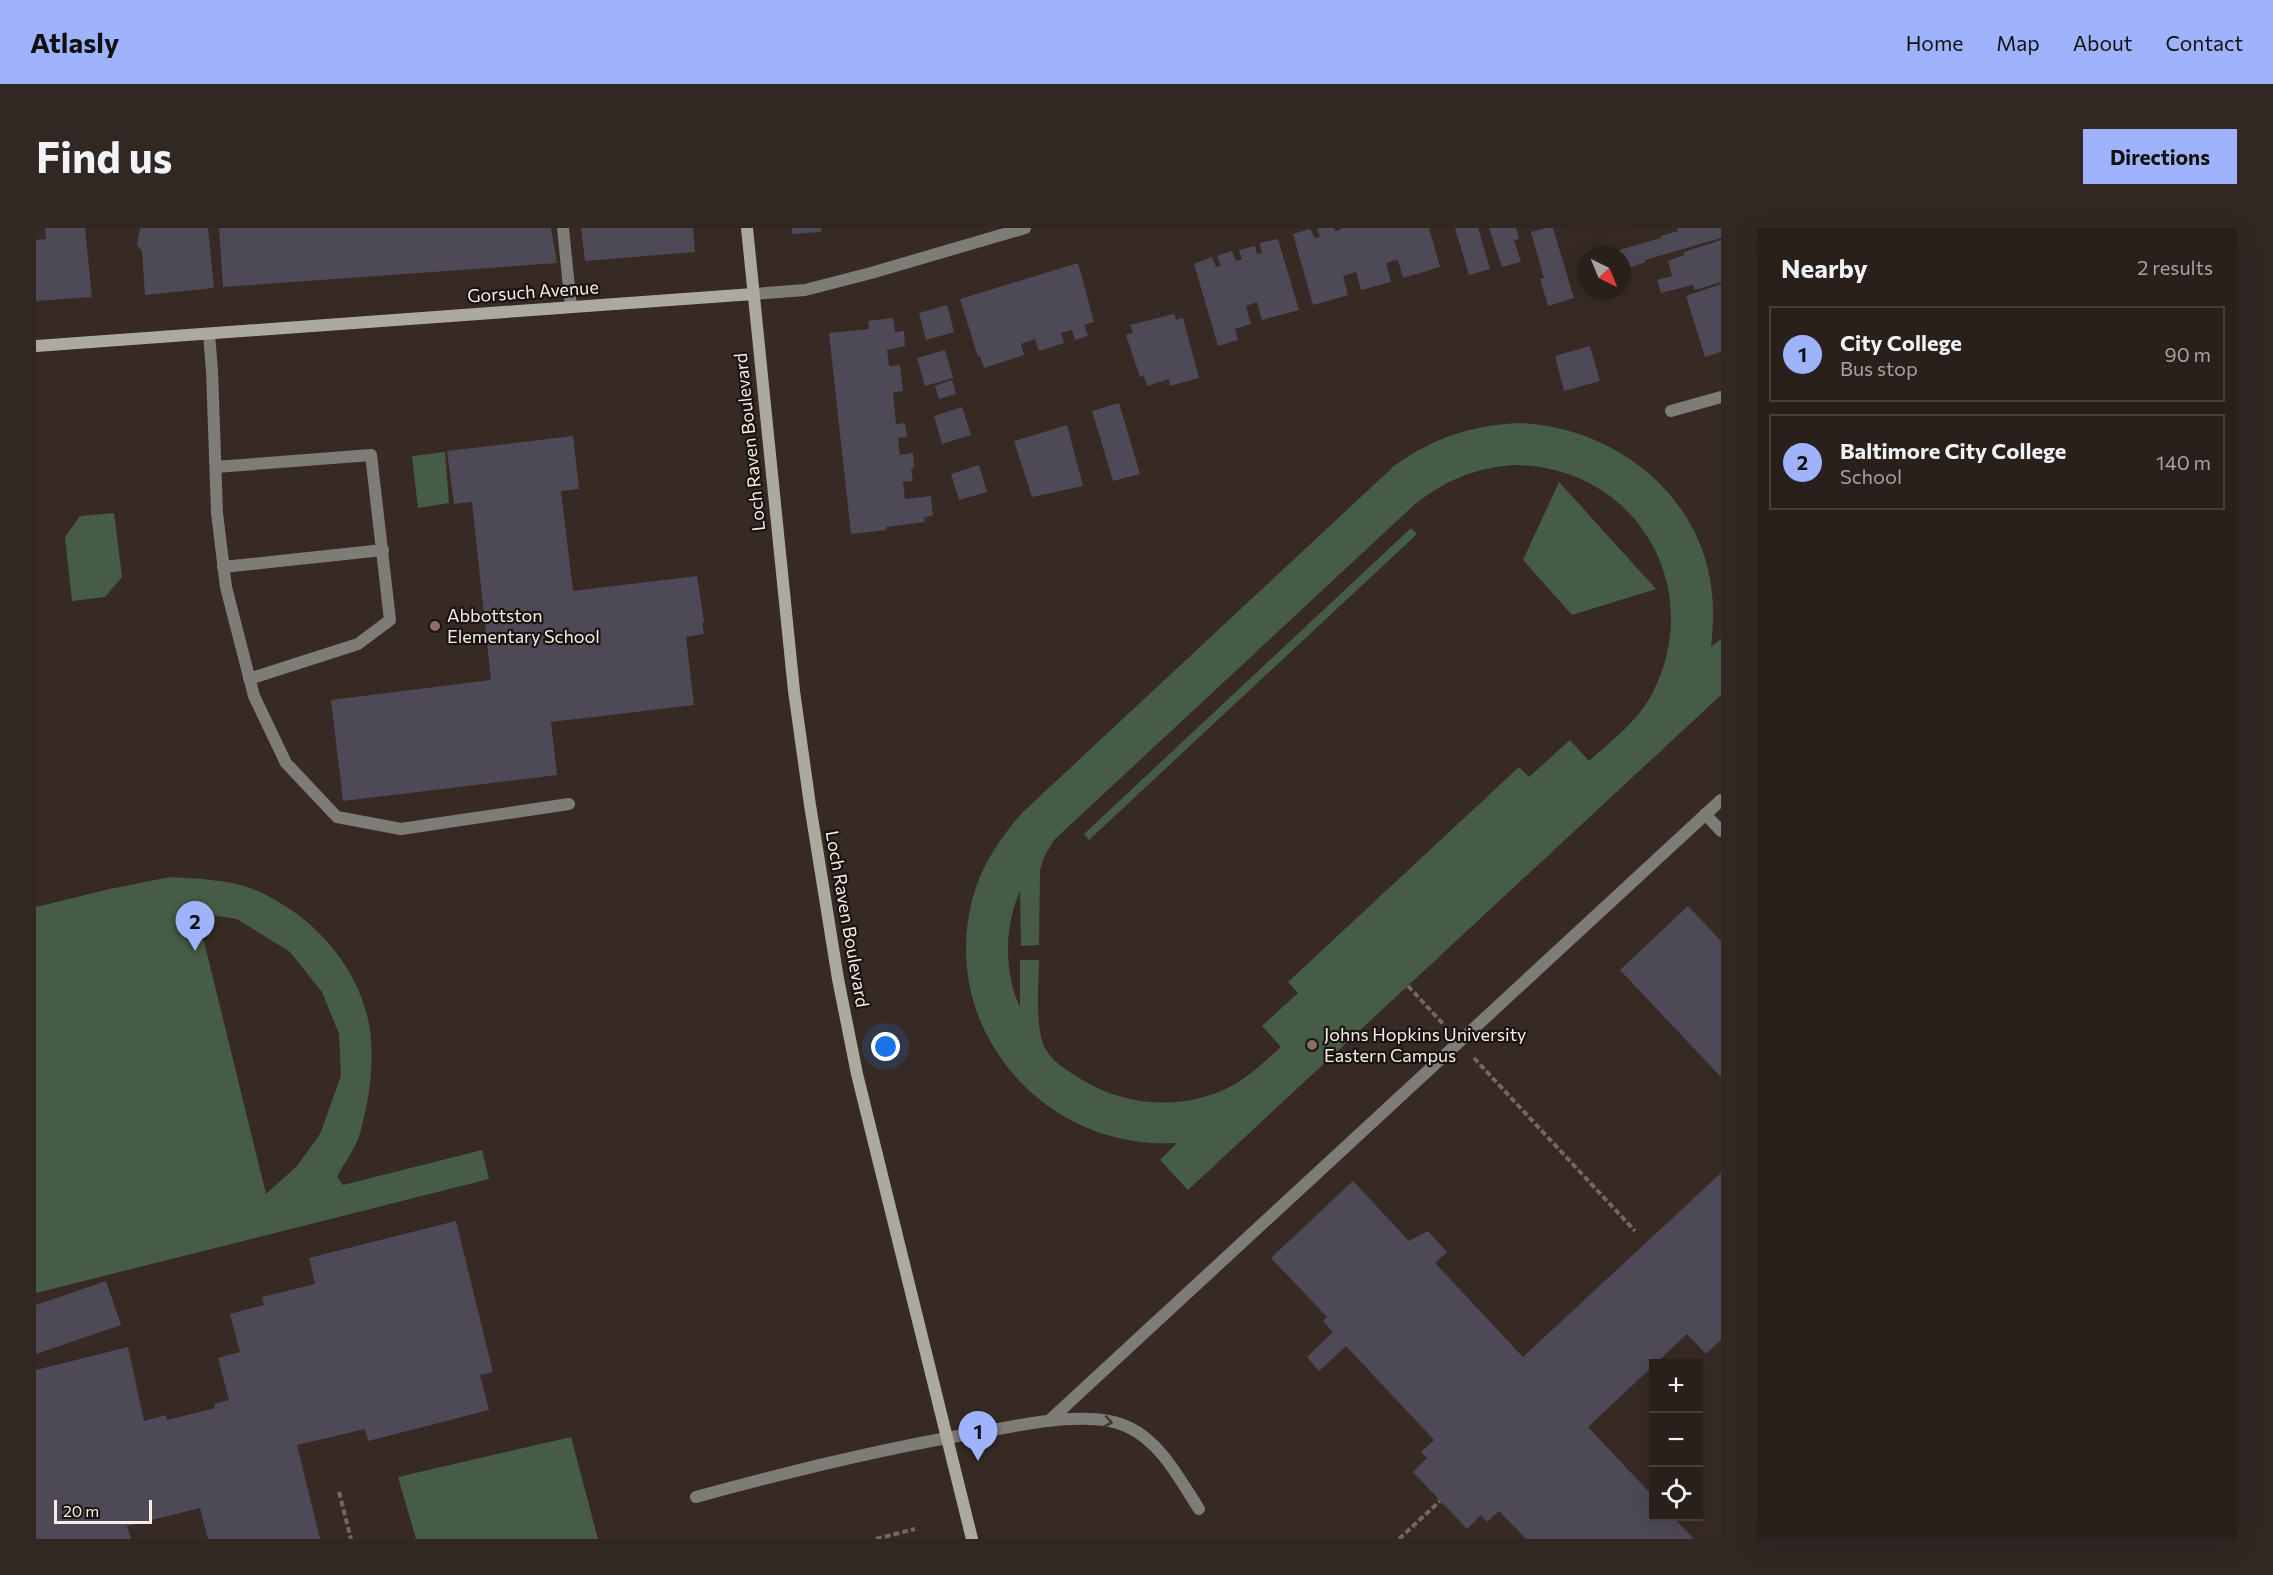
<!DOCTYPE html>
<meta charset="utf-8">
<style>
:root{--surface:#29201b;--page:#312824;--text:#f1f3f6;--muted:#a5a3a3;--line:#453e3a;--accent:#9fb3fd}
body{margin:0;font-family:Commissioner,sans-serif;background:var(--page);color:var(--text)}
.controls{position:absolute;right:18px;bottom:18px;display:grid;overflow:hidden;border-radius:0px;box-shadow:0 6px 24px #0002}
.controls button{width:54px;height:54px;display:grid;place-items:center;padding:0;border:0;border-bottom:2px solid var(--line);background:var(--surface);color:var(--text);font:30px sans-serif}
.compass{position:absolute;left:1541px;top:18px;width:54px;height:54px;border-radius:50%;background:var(--surface);box-shadow:0 6px 24px #0002;rotate:137deg}
.scale{position:absolute;left:18px;bottom:15px;width:98px;box-sizing:border-box;padding-left:6px;border:3px solid #f6ede9;border-top:0;font-size:16px;line-height:21px;white-space:nowrap;color:#f6ede9;-webkit-text-stroke:4px #1a1411;paint-order:stroke}
.you{position:absolute;left:850px;top:819px;width:21px;height:21px;margin:-15px;border:4px solid #fff;border-radius:50%;background:#1a73e8;box-shadow:0 0 0 9px #1a73e833}
.badge{display:grid;place-items:center;width:39px;height:39px;border-radius:50%;background:var(--accent);color:#111;font-size:20px;font-weight:700}
.pin{position:absolute;translate:-50% -50px;filter:drop-shadow(0 2px 3px #0008)}
.pin::after{content:'';position:absolute;top:32px;width:21px;height:18px;background:inherit;clip-path:polygon(0 0,100% 0,50% 100%)}
.list{margin:0;padding:0;list-style:none}
h2{display:flex;justify-content:space-between;align-items:center;height:78px;margin:0;padding:0 24px;font-size:26px}
h2 small{font-size:20px;font-weight:400;color:var(--muted)}
.list li{display:grid;grid-template-columns:39px 1fr auto;gap:18px;align-items:center;box-sizing:border-box;height:96px;margin:0 12px 12px;padding:0 12px;border:2px solid var(--line);border-radius:0px}
.list b{display:block;font-size:22px;white-space:nowrap}
.list p{margin:0;font-size:20px;white-space:nowrap;color:var(--muted)}
.list em{font-size:20px;font-style:normal;color:var(--muted)}
.icon{flex:none;width:33px;height:33px;fill:none;stroke:currentColor;stroke-width:2;stroke-linecap:round;stroke-linejoin:round}
.map{position:relative;flex:none;width:1685px;height:1311px;overflow:hidden;border-radius:0px}
header{display:flex;align-items:center;gap:36px;box-sizing:border-box;height:84px;padding:0 30px;background:var(--accent);color:#111}
header strong{font-size:28px}
nav{display:flex;gap:33px;margin-inline-start:auto;font-size:21px}
.intro{display:flex;align-items:center;justify-content:space-between;box-sizing:border-box;height:144px;padding:0 36px}
h1{margin:0;font-size:42px}
.button{padding:15px 27px;border-radius:0px;background:var(--accent);color:#111;font-size:21px;font-weight:700}
main{display:flex;gap:36px;padding:0 36px}
aside{flex:1;background:var(--surface);border-radius:0px;box-shadow:0 6px 24px #0002}
.map>svg:first-child{display:block}
.green{fill:#465c46;fill-rule:evenodd}
.building{fill:#4e4957}
.lines{fill:none;stroke-linecap:round;stroke-linejoin:round}
.path{stroke:#736762;stroke-width:4;stroke-dasharray:6 3;stroke-linecap:butt}
.lane{stroke:#7e7c76;stroke-width:12}
.street{stroke:#7e7c76;stroke-width:12}
.secondary{stroke:#aca99e;stroke-width:12}
.oneway{stroke:#3d3834}
.education-dot{fill:#8d6e63;stroke:#1a1411;stroke-width:2}
.labels{text-anchor:middle;stroke-width:4.5;stroke-linejoin:round;paint-order:stroke}
.street-label{font-size:18px;fill:#f6ede9;stroke:#1a1411}
.poi-label{font-size:18px;fill:#f6ede9;stroke:#1a1411;text-anchor:start}
</style>
<header>
<strong>Atlasly</strong>
<nav><a>Home</a><a>Map</a><a>About</a><a>Contact</a></nav>
</header>
<div class="intro"><h1>Find us</h1><a class="button">Directions</a></div>
<main>
<div class="map">
<svg width="1685" height="1311" viewBox="0 0 1685 1311">
<rect width="100%" height="100%" fill="#372a24"/>
<!-- green -->
<path class="green" d="M 1484,195 C 1578,199 1666,266 1676,365 C 1678,383 1677,401 1675,419 L 1685,411 L 1685,467 L 1152,962 L 1124,932 L 1141,915 C 1008,923 901,800 937,669 C 946,636 965,609 987,584 L 1358,238 C 1397,210 1436,197 1484,195 ZM 1477,237 C 1598,237 1672,358 1616,466 C 1602,493 1575,513 1553,533 L 1534,512 L 1493,549 L 1483,539 L 1252,754 L 1262,765 L 1226,798 L 1245,819 C 1230,832 1216,846 1199,856 C 1154,882 1094,880 1050,854 C 1037,846 1018,836 1010,822 C 998,801 1003,756 1003,732 L 984,732 L 984,779 C 968,745 968,698 984,663 L 985,718 L 1003,717 L 1004,642 L 1008,629 L 1018,612 L 1378,277 C 1408,253 1438,240 1477,237 Z
M 409,224 L 413,275 L 382,280 L 376,228 Z
M 1523,254 L 1620,361 L 1536,387 L 1487,332 Z
M 78,285 L 86,349 L 69,369 L 36,373 L 29,309 L 44,288 Z
M 1375,300 L 1381,306 L 1053,612 L 1048,606 Z
M 134,649 C 162,651 192,651 219,662 C 275,686 321,735 333,796 C 339,831 334,870 324,905 C 320,920 308,935 301,949 L 307,957 L 446,922 L 453,951 L 0,1065 L 0,679 L 74,661 ZM 161,685 L 201,691 L 254,724 L 286,764 L 303,806 L 305,848 L 284,906 L 261,938 L 230,966 Z
M 535,1209 L 562,1311 L 380,1311 L 362,1249 Z"/>
<!-- building -->
<path class="building" d="M 9,0 L 49,0 L 56,69 L 0,73 L 0,12 L 10,11 Z
M 104,0 L 172,0 L 178,60 L 109,67 L 106,23 L 101,17 Z
M 183,0 L 515,0 L 521,35 L 187,59 Z
M 545,0 L 657,0 L 659,24 L 549,33 Z
M 756,0 L 785,0 L 785,4 L 756,6 Z
M 1281,0 L 1298,0 L 1299,3 L 1305,2 L 1304,0 L 1393,0 L 1404,39 L 1367,50 L 1362,32 L 1356,33 L 1350,35 L 1355,54 L 1325,62 L 1320,44 L 1307,48 L 1312,67 L 1277,77 L 1257,6 L 1274,1 L 1279,10 L 1284,9 Z
M 1419,0 L 1442,0 L 1454,41 L 1433,47 Z
M 1453,0 L 1480,0 L 1483,11 L 1478,12 L 1485,34 L 1466,39 Z
M 1510,0 L 1517,0 L 1538,70 L 1512,78 L 1504,51 L 1508,50 L 1495,4 Z
M 1641,0 L 1685,0 L 1685,10 L 1609,32 L 1610,34 L 1589,41 L 1583,22 L 1625,10 L 1625,8 L 1642,3 Z
M 1242,11 L 1263,82 L 1226,92 L 1221,74 L 1210,78 L 1215,96 L 1199,101 L 1202,112 L 1182,118 L 1158,36 L 1176,29 L 1180,39 L 1185,38 L 1181,28 L 1196,23 L 1200,33 L 1206,32 L 1203,22 L 1219,18 L 1221,26 L 1226,25 L 1224,15 Z
M 1685,12 L 1685,54 L 1659,62 L 1657,57 L 1625,65 L 1621,52 L 1636,48 L 1632,33 L 1648,27 L 1648,24 Z
M 1042,35 L 1058,94 L 1048,97 L 1052,108 L 1039,112 L 1036,102 L 1025,105 L 1028,115 L 1003,123 L 999,111 L 985,116 L 988,127 L 948,140 L 944,128 L 942,129 L 924,71 Z
M 1685,56 L 1685,124 L 1669,129 L 1650,68 Z
M 911,77 L 918,104 L 890,112 L 883,85 Z
M 1138,86 L 1140,92 L 1147,90 L 1163,150 L 1134,158 L 1133,151 L 1111,158 L 1108,148 L 1104,149 L 1090,107 L 1097,105 L 1094,97 Z
M 857,90 L 859,104 L 868,103 L 869,118 L 851,122 L 853,138 L 864,137 L 867,163 L 857,164 L 860,196 L 869,195 L 871,209 L 862,210 L 864,227 L 877,225 L 878,240 L 875,241 L 877,253 L 867,254 L 869,271 L 895,268 L 897,288 L 888,289 L 889,294 L 850,299 L 851,302 L 815,306 L 793,105 L 833,101 L 832,93 Z
M 1554,118 L 1564,153 L 1528,163 L 1519,128 Z
M 909,122 L 917,150 L 889,158 L 881,130 Z
M 916,152 L 920,166 L 903,171 L 899,158 Z
M 1083,175 L 1104,246 L 1077,253 L 1056,183 Z
M 926,179 L 935,207 L 906,216 L 898,188 Z
M 1031,197 L 1047,258 L 996,269 L 978,213 Z
M 537,208 L 543,261 L 525,263 L 537,363 L 661,348 L 668,394 L 666,395 L 668,406 L 650,409 L 658,477 L 515,494 L 521,547 L 307,573 L 295,472 L 455,452 L 436,274 L 418,276 L 411,223 Z
M 943,237 L 951,264 L 923,272 L 915,246 Z
M 1652,678 L 1685,713 L 1685,849 L 1584,742 Z
M 1685,945 L 1685,1112 L 1670,1126 L 1651,1106 L 1552,1199 L 1617,1268 L 1617,1288 L 1636,1288 L 1658,1311 L 1490,1311 L 1463,1283 L 1451,1294 L 1445,1287 L 1431,1301 L 1377,1244 L 1391,1230 L 1385,1224 L 1398,1212 L 1310,1118 L 1283,1143 L 1271,1129 L 1297,1104 L 1287,1093 L 1291,1089 L 1235,1030 L 1317,953 L 1373,1013 L 1392,1003 L 1411,1024 L 1399,1035 L 1487,1129 Z
M 420,993 L 457,1144 L 444,1147 L 453,1182 L 332,1213 L 329,1201 L 261,1217 L 284,1311 L 172,1311 L 164,1280 L 91,1298 L 95,1311 L 0,1311 L 0,1142 L 92,1119 L 108,1193 L 130,1187 L 131,1192 L 179,1180 L 178,1176 L 193,1172 L 182,1130 L 204,1124 L 194,1086 L 228,1077 L 226,1069 L 279,1056 L 273,1030 Z
M 70,1053 L 85,1097 L 0,1126 L 0,1077 Z"/>
<g class="lines">
<!-- path -->
<path class="path" d="M 1372,758 L 1409,798
M 1438,830 L 1599,1003
M 303,1264 L 315,1311
M 840,1311 L 879,1301
M 1363,1311 L 1404,1273"/>
<!-- lane -->
<path class="lane" d="M 527,0 L 535,79
M 173,106 L 176,143 L 181,285 L 190,359 L 218,468 L 250,535 L 301,589 L 365,601 L 533,576
M 180,239 L 335,227 L 354,392 L 322,416 L 213,451
M 187,339 L 347,322
M 1669,586 L 1685,603
M 1014,1192 L 1685,572
M 660,1269 C 758,1242 857,1218 957,1202 C 994,1195 1058,1182 1092,1199 C 1125,1214 1144,1252 1163,1281"/>
<!-- street -->
<path class="street" d="M 717,66 L 769,62 L 835,45 L 989,0
M 1635,183 L 1685,169"/>
<!-- secondary -->
<path class="secondary" d="M 711,0 L 758,463 L 774,577 L 802,751 L 821,846 L 936,1311
M 0,118 L 717,66"/>
</g>
<!-- one-way arrows -->
<defs><path id="oneway-chevron" d="M-2-3.5L2.5 0L-2 3.5" fill="none" stroke-width="1.6" stroke-linecap="round" stroke-linejoin="round" transform="scale(1.5)"/></defs>
<use class="oneway" href="#oneway-chevron" transform="translate(1072 1194) rotate(10)"/>
<!-- markers -->
<g class="education-dot">
<circle cx="399" cy="398" r="6"/>
<circle cx="1276" cy="817" r="6"/>
</g>
<g class="labels">
<!-- street labels -->
<g class="street-label">
<text transform="translate(497 64) rotate(-4)" y="6">Gorsuch Avenue</text>
<text transform="translate(714 214) rotate(-96)" y="6">Loch Raven Boulevard</text>
<text transform="translate(811 691) rotate(80)" y="6">Loch Raven Boulevard</text>
</g>
<!-- poi labels -->
<g class="poi-label">
<text x="411" y="394">Abbottston<tspan x="411" dy="21">Elementary School</tspan></text>
<text x="1288" y="813">Johns Hopkins University<tspan x="1288" dy="21">Eastern Campus</tspan></text>
</g>
</g>
</svg>
<div class="controls">
<button>+</button>
<button>−</button>
<button><svg class="icon" aria-label="locate" viewBox="0 0 24 24"><circle cx="12" cy="12" r="6"/><path d="M12 2v4M12 18v4M2 12h4M18 12h4"/></svg></button>
</div>
<svg class="compass" viewBox="-18 -18 36 36"><path d="M0-13l5 13h-10z" fill="#e53935"/><path d="M0 13l5-13h-10z" fill="#a5a3a3"/></svg>
<div class="scale">20 m</div>
<div class="you"></div>
<div class="pin badge" style="left:942px;top:1233px">1</div>
<div class="pin badge" style="left:159px;top:723px">2</div>
</div>
<aside>
<h2>Nearby<small>2 results</small></h2>
<ul class="list">
<li><span class="badge">1</span><div><b>City College</b><p>Bus stop</p></div><em>90 m</em></li>
<li><span class="badge">2</span><div><b>Baltimore City College</b><p>School</p></div><em>140 m</em></li>
</ul>
</aside>
</main>
